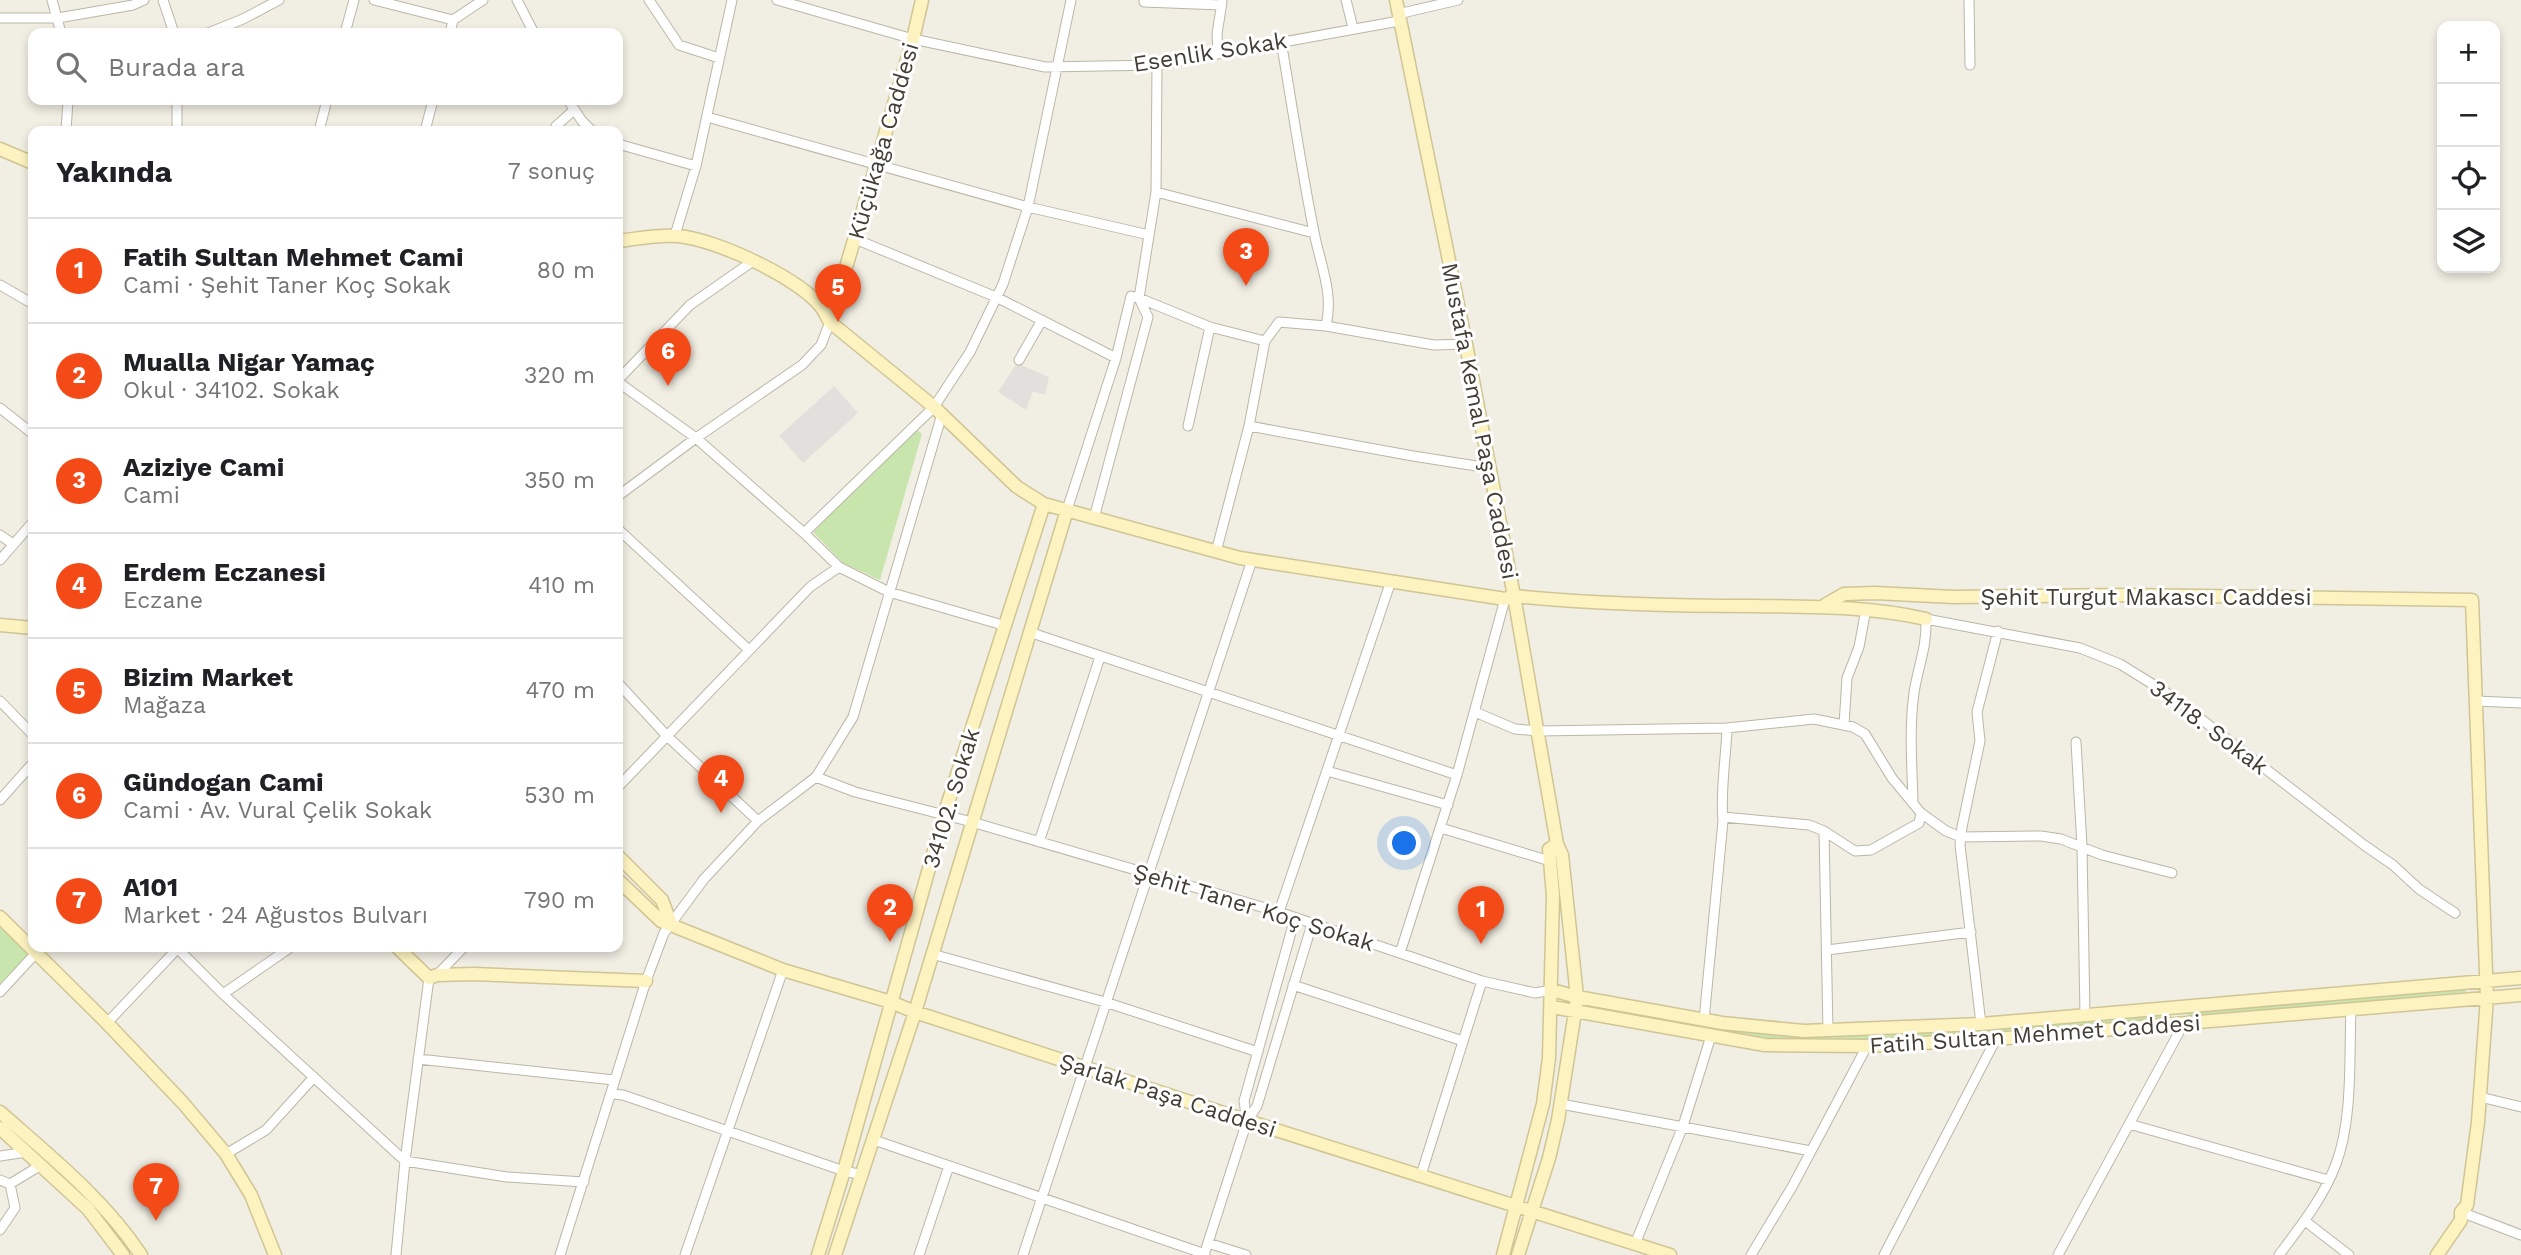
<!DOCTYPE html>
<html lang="tr">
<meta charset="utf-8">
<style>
:root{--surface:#fff;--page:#f6f6f6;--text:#202124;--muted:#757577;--line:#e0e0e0;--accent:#f44a17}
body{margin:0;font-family:"Work Sans",sans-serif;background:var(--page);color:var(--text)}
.controls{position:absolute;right:21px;top:21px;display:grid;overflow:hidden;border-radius:14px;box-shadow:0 4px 10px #0003}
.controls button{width:63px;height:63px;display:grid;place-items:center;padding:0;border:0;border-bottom:2px solid var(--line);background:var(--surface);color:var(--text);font:35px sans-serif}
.you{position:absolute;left:1405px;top:844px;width:24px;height:24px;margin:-18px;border:5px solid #fff;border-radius:50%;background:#1a73e8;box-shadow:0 0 0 10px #1a73e833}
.badge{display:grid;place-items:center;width:46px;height:46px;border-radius:50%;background:var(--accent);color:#fff;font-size:23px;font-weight:700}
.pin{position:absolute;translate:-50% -58px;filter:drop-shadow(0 2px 4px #0008)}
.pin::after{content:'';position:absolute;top:37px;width:24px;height:21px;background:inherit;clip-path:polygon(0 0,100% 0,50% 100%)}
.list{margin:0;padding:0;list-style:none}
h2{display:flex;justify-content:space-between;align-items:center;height:91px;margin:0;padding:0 28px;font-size:30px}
h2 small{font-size:23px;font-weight:400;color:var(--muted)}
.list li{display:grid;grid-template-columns:46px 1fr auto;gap:21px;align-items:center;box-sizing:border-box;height:105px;padding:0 28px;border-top:2px solid var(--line)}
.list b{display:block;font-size:26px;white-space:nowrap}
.list p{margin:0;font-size:23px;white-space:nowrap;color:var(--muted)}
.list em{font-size:23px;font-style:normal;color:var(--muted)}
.icon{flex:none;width:38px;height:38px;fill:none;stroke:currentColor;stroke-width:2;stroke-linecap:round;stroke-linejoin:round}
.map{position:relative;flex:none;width:2521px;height:1255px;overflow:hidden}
.search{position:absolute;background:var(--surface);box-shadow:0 4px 10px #0003;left:28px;top:28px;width:595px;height:77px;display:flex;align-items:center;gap:18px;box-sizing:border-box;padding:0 24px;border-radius:14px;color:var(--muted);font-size:26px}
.panel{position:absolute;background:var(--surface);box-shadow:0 4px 10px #0003;left:28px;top:126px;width:595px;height:826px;border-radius:14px}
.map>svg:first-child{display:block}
.green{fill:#c7e5ac}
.parking{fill:#e2e0dc}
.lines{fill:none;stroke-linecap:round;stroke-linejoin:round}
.street-casing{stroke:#bcb6a6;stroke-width:11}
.secondary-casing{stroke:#d0c594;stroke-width:15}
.street{stroke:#fff;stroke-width:9}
.secondary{stroke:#fdf3c1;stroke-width:12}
.labels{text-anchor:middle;stroke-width:6;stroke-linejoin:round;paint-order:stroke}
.street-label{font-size:23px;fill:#433e34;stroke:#fff}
</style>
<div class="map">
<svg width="2521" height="1255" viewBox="0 0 2521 1255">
<rect width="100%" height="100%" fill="#f1eee3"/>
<!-- green -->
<path class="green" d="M 916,429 L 922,434 L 880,580 L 843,563 L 813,532 Z
M 0,917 L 36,953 L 0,989 Z
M 2465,988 L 2466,992 L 2190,1017 L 2187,1015 L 2190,1012 Z
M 1592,1005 L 1813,1037 L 1884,1035 L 2170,1012 L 2171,1018 L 1875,1041 L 1784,1040 L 1591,1010 Z"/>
<!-- parking -->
<path class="parking" d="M 1019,360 L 1023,366 L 1049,377 L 1045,395 L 1033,391 L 1026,410 L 998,392 Z
M 834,386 L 858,413 L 803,463 L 779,436 Z"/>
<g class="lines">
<!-- street casing -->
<g class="street-casing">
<path id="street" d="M 52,0 L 61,33
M 163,0 L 174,33
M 374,0 L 453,20
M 517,0 L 534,33
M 649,0 L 679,45 L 719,58
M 777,0 L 913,39 L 1045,67 L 1157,65 L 1399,21
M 1346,0 L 1353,28
M 1969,0 L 1970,65
M 1144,2 L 1221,5
M 1398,14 L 1458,0
M 0,18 L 58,18 L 133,5 L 144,0
M 208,33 L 243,19 L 279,0
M 345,33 L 354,0
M 450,33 L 453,20 L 483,0
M 1218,53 L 1217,34 L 1222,2
M 568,100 L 582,121 L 592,131
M 707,117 L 1028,207 L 1149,235
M 66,131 L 68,100
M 177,131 L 177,100
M 319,131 L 327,100
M 425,131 L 433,100
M 555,131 L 556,126 L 574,110
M 618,144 L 696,166
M 1156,192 L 1314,233
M 675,235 L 696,166 L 732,0
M 855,239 L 996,297 L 1116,358
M 0,285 L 33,304
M 1139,298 L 1210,327 L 1265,341
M 1326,326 L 1434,345 L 1466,344
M 1019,360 L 1042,320
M 618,380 L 690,305 L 753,261
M 618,382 L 696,438 L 804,533 L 839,567 L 889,592 L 1006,626
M 0,408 L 33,434
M 1188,426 L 1210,327
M 1249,426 L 1413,456 L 1489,468
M 618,496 L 696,438 L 802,365 L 821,345 L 830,322
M 1067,510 L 1116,358 L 1131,296 L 1139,298 L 1156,192 L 1157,65
M 1094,518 L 1148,317 L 1139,298
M 618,529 L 749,650
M 804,533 L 934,407 L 970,352 L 1003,284 L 1028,207 L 1071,0
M 0,535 L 13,544
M 1216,552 L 1249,426 L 1265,341 L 1279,322 L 1326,326 C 1334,293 1320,264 1314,232 C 1301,168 1292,104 1281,41
M 0,560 L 33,522
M 1029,632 L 1457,775
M 618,683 L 667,736 L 758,821
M 0,701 L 33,735
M 2476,701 L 2521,703
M 1475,712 L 1515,729 L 1538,731 L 1727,728 L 1814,719 L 1853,727 L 1865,734 L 1892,778 L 1921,813 L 1919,823 L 1871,850 L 1855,851 L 1824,831
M 1844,725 L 1847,678 L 1859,647 L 1866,609
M 2076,742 L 2082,846 L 2085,1015
M 1327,771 L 1448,805
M 816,777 L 855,792 L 972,822 L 1279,912 L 1482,981 L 1535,993 L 1552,990
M 618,787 L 810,587 L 839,567
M 0,800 L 33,763
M 1913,801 C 1912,766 1909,729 1914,693 C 1918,666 1927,648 1926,619 L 2080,648 L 2120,664 L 2170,695 L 2364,845 L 2393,865 L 2419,889 L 2455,913
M 1921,813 L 1946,831 L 1961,837 L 2041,836 L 2061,839 L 2102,855 L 2172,873
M 1723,817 L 1809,825 L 1824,831 L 1828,1031
M 1441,828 L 1550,861
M 1039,842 L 1100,657
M 1279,912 L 1391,581
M 1295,918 L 1244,1101 L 1247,1121 L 1257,1106 L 1312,924
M 177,948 L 223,994 L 405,1161 L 507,1177 L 584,1182
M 1827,950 L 1971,932
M 1400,953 L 1457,775 L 1505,599
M 932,954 L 1105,1002 L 1258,1052
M 437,975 L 464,947
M 1293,985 L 1463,1041
M 0,992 L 36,953
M 223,994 L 291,947
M 1704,1020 L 1723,821 C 1720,793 1726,758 1727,728
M 107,1023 L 179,947
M 1981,1024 L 1960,845 L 1962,827 L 1980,741 L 1977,712 L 1998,631
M 418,1059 L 614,1080
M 612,1094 L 623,1095 L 844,1171 L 863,1175
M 2480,1097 L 2521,1107
M 1561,1104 L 1811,1151
M 2129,1124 L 2328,1180
M 874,1140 L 1205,1254
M 226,1154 L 266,1130 L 314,1077
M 0,1156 L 27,1152
M 1421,1175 L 1482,981
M 0,1180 L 10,1184 L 41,1165
M 2461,1212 L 2521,1235
M 2305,1221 L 2349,1255
M 0,1230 L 15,1208 L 10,1184
M 1208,1243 L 1246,1255
M 1635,1244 L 1683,1126 L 1711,1036
M 396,1255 L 405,1161 L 429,978
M 560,1255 L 646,981 L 664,933 L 704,879 L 758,821 L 816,777 L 853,717 L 942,414
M 685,1255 L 783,970
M 919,1255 L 949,1166
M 1023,1255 L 1252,560
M 1204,1255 L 1247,1121
M 1751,1255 L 1792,1187 L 1867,1046
M 1884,1255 L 1996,1039
M 2058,1255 L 2184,1023
M 2279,1255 C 2300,1227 2324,1197 2336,1164 C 2353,1119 2349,1057 2351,1009"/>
</g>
<!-- secondary casing -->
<g class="secondary-casing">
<path id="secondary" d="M 1396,0 L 1466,344 L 1514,596 L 1557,844 L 1562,855 L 1577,997 L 1575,1012 L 1558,1120 L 1549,1158 L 1518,1255
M 0,149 L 33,163
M 618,241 C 637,239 658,234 678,236 C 715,239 800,278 822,308 C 825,312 827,318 830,322 L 934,407 L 1017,487 L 1044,504 L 1240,558 L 1505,599 L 1514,596 C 1594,604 1675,606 1755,606 C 1816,607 1866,606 1926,619
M 830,322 L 913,39 L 922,0
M 1825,605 L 1844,594 L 1875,593 L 1954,597 L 2125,595 L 2472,600 L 2487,998 L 2478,1122 L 2467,1205 L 2461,1212 L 2461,1220 L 2437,1255
M 0,625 L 33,628
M 618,856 L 662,900 L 671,924
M 618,880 L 661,921 L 783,970 L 891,1002 L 915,1012 L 1254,1123 L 1670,1255
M 0,917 L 107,1023 L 183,1103 L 226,1154 L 251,1195 L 275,1255
M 397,947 L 429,978 L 437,975 L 474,974 L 646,981
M 1552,990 L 1577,997 L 1722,1023 L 1804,1031 L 1981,1024 L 2521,978
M 1552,1007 L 1765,1045 L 1867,1046 L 1996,1039 L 2521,995
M 0,1112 C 50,1156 104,1199 141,1255
M 0,1128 L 88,1209 L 123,1255
M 818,1255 L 844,1171 L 944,815 L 1044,504
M 835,1255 L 915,1012 L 1067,510
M 1503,1255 L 1543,1104 L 1549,1058 L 1553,895 L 1549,849 L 1557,844"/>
</g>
<!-- street -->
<use href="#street" class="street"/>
<!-- secondary -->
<use href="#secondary" class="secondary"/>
</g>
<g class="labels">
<!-- street labels -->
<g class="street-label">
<text transform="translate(1210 52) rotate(-9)" y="8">Esenlik Sokak</text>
<text transform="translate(883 141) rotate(-74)" y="8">Küçükağa Caddesi</text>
<text transform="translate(1480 421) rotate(79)" y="8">Mustafa Kemal Paşa Caddesi</text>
<text x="2146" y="605">Şehit Turgut Makascı Caddesi</text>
<text transform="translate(2209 727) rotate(37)" y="8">34118. Sokak</text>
<text transform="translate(951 798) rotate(-73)" y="8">34102. Sokak</text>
<text transform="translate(1254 907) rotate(17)" y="8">Şehit Taner Koç Sokak</text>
<text transform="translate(2035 1034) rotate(-4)" y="8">Fatih Sultan Mehmet Caddesi</text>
<text transform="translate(1168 1095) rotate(18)" y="8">Şarlak Paşa Caddesi</text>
</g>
</g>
</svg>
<div class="controls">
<button>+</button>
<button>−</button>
<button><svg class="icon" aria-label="locate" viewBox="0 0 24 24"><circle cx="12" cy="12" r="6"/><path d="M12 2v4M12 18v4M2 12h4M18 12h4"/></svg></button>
<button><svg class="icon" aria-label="layers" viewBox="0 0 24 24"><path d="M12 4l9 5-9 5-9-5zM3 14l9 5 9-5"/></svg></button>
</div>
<div class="you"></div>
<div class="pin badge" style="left:1481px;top:944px">1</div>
<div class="pin badge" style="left:890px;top:942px">2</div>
<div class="pin badge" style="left:1246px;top:286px">3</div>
<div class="pin badge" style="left:721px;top:813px">4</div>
<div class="pin badge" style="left:838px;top:322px">5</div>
<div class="pin badge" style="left:668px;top:386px">6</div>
<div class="pin badge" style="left:156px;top:1221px">7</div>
<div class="search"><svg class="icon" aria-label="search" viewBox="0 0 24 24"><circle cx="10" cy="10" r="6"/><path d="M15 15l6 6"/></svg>Burada ara</div>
<section class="panel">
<h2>Yakında<small>7 sonuç</small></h2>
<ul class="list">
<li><span class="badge">1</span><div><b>Fatih Sultan Mehmet Cami</b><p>Cami · Şehit Taner Koç Sokak</p></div><em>80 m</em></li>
<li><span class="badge">2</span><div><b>Mualla Nigar Yamaç</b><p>Okul · 34102. Sokak</p></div><em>320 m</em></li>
<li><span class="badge">3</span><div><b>Aziziye Cami</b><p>Cami</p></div><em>350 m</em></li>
<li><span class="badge">4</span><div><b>Erdem Eczanesi</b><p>Eczane</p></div><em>410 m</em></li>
<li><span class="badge">5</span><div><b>Bizim Market</b><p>Mağaza</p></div><em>470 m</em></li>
<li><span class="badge">6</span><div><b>Gündogan Cami</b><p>Cami · Av. Vural Çelik Sokak</p></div><em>530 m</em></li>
<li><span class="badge">7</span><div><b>A101</b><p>Market · 24 Ağustos Bulvarı</p></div><em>790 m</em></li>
</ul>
</section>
</div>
